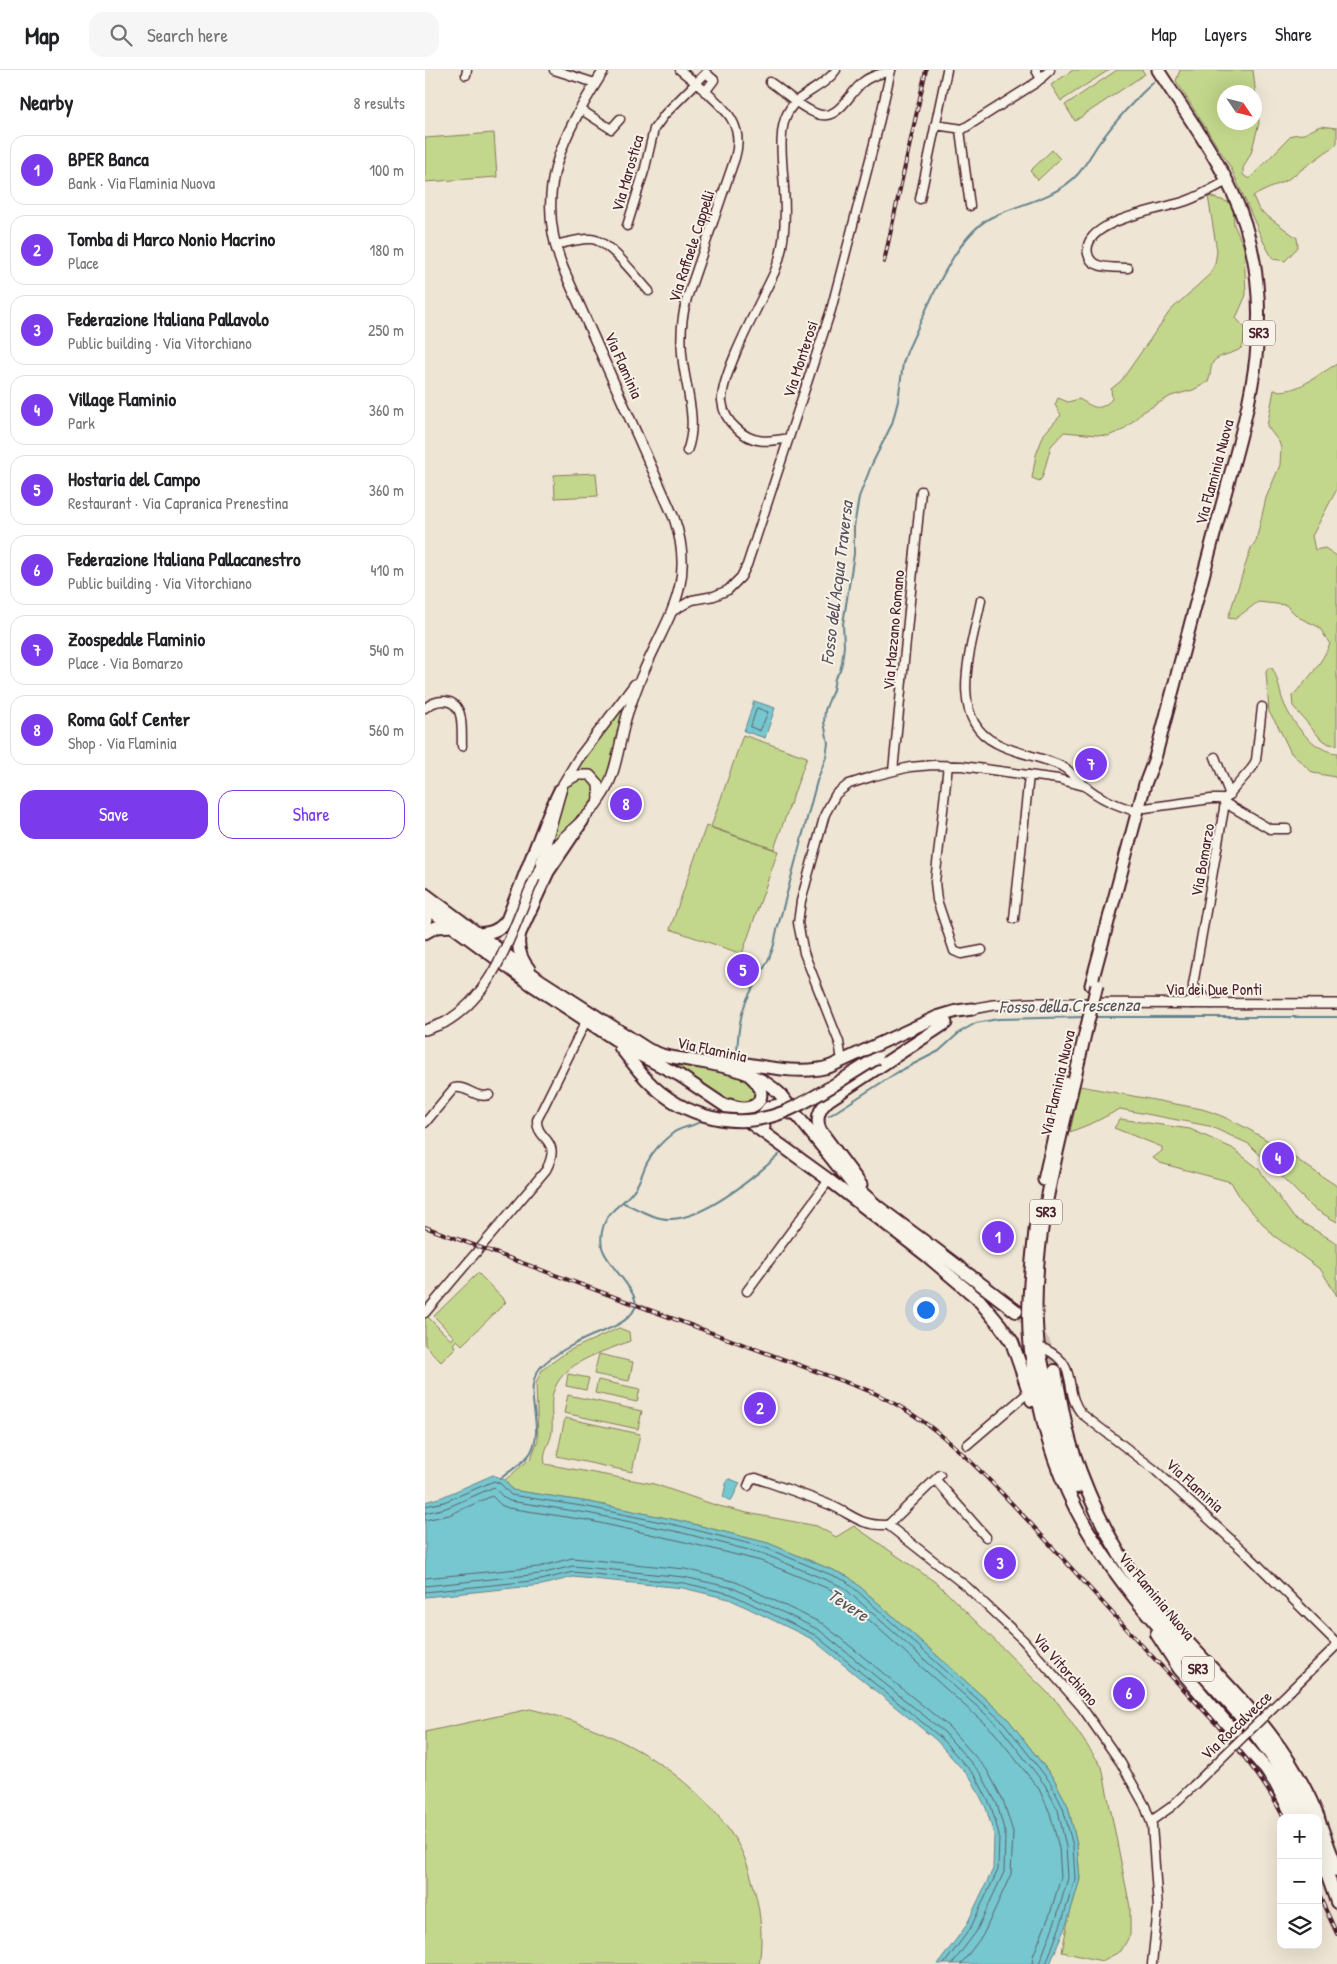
<!DOCTYPE html>
<meta charset="utf-8">
<style>
:root{--surface:#fff;--page:#f6f6f6;--text:#202124;--muted:#757577;--line:#e0e0e0;--accent:#7c3aed}
body{margin:0;font-family:"Patrick Hand",sans-serif;background:var(--page);color:var(--text)}
.controls{position:absolute;right:15px;bottom:15px;display:grid;overflow:hidden;border-radius:10px;box-shadow:0 5px 20px #0002}
.controls button{width:45px;height:45px;display:grid;place-items:center;padding:0;border:0;border-bottom:1px solid var(--line);background:var(--surface);color:var(--text);font:25px sans-serif}
.compass{position:absolute;left:792px;top:15px;width:45px;height:45px;border-radius:50%;background:var(--surface);box-shadow:0 5px 20px #0002;rotate:125deg}
.you{position:absolute;left:500px;top:1239px;width:18px;height:18px;margin:-12px;border:4px solid #fff;border-radius:50%;background:#1a73e8;box-shadow:0 0 0 8px #1a73e833}
.badge{display:grid;place-items:center;width:32px;height:32px;border-radius:50%;background:var(--accent);color:#fff;font-size:16px;font-weight:700}
.pin{position:absolute;translate:-50% -50%;border:2px solid #fff;box-shadow:0 1px 5px #0006}
.list{margin:0;padding:0;list-style:none}
h2{display:flex;justify-content:space-between;align-items:center;height:65px;margin:0;padding:0 20px;font-size:21px}
h2 small{font-size:16px;font-weight:400;color:var(--muted)}
.list li{display:grid;grid-template-columns:32px 1fr auto;gap:15px;align-items:center;box-sizing:border-box;height:70px;margin:0 10px 10px;padding:0 10px;border:1px solid var(--line);border-radius:15px}
.list b{display:block;font-size:19px;white-space:nowrap}
.list p{margin:0;font-size:16px;white-space:nowrap;color:var(--muted)}
.list em{font-size:16px;font-style:normal;color:var(--muted)}
.actions{display:flex;gap:10px;padding:15px 20px}
.actions a{flex:1;padding:11px 0;border:1px solid var(--accent);border-radius:15px;text-align:center;font-size:18px;color:var(--accent)}
.actions .main{background:var(--accent);color:#fff}
.icon{flex:none;width:28px;height:28px;fill:none;stroke:currentColor;stroke-width:2;stroke-linecap:round;stroke-linejoin:round}
.map{position:relative;flex:none;width:912px;height:1894px;overflow:hidden}
header{display:flex;align-items:center;gap:30px;box-sizing:border-box;height:70px;padding:0 25px;background:var(--surface);border-bottom:1px solid var(--line)}
header strong{font-size:24px}
nav{display:flex;gap:28px;margin-inline-start:auto;font-size:18px}
.search{width:350px;height:45px;background:var(--page);display:flex;align-items:center;gap:12px;box-sizing:border-box;padding:0 18px;border-radius:15px;color:var(--muted);font-size:19px}
main{display:flex}
aside{flex:1;background:var(--surface)}
.map>svg:first-child{display:block}
.green{fill:#c3d78c;stroke:#867b5c;fill-rule:evenodd}
.water{fill:#76c7cf;stroke:#64848d}
.lines{fill:none;stroke-linecap:round;stroke-linejoin:round}
.shore{stroke:#5c626d;stroke-width:1}
.stream{stroke:#64848d;stroke-width:2}
.trunk-tunnel{stroke:#cebdb2;stroke-width:12;stroke-dasharray:12 6;stroke-linecap:butt}
.minor-casing{stroke:#4a1f2b;stroke-width:11}
.tertiary-casing{stroke:#4a1f2b;stroke-width:12}
.primary-casing{stroke:#4a1f2b;stroke-width:15}
.trunk-casing{stroke:#4a1f2b;stroke-width:16}
.minor{stroke:#f7f3e8;stroke-width:8}
.tertiary{stroke:#f7f3e8;stroke-width:9}
.primary{stroke:#f7f3e8;stroke-width:11}
.trunk{stroke:#f7f3e8;stroke-width:12}
.rail-casing{stroke:#4a1f2b;stroke-width:4}
.rail{stroke:#f7f3e8;stroke-width:2;stroke-dasharray:5.5;stroke-linecap:butt}
.minor-bridge-casing{stroke:#4a1f2b;stroke-width:11;stroke-linecap:butt}
.tertiary-bridge-casing{stroke:#4a1f2b;stroke-width:12;stroke-linecap:butt}
.primary-bridge-casing{stroke:#4a1f2b;stroke-width:15;stroke-linecap:butt}
.minor-bridge{stroke:#f7f3e8;stroke-width:8}
.tertiary-bridge{stroke:#f7f3e8;stroke-width:9}
.primary-bridge{stroke:#f7f3e8;stroke-width:11}
.labels{text-anchor:middle;stroke-width:4;stroke-linejoin:round;paint-order:stroke}
.shield{fill:#f7f3e8;stroke:#7e5f64;stroke-width:1}
.shield-label{font-size:15px;font-weight:bold;fill:#4a1f2b}
.street-label{font-size:16px;fill:#4a1f2b;stroke:#f7f3e8}
.water-label{font-size:18px;font-style:italic;fill:#57515c;stroke:#f7f3e8}
</style>
<header>
<strong>Map</strong>
<div class="search"><svg class="icon" aria-label="search" viewBox="0 0 24 24"><circle cx="10" cy="10" r="6"/><path d="M15 15l6 6"/></svg>Search here</div>
<nav><a>Map</a><a>Layers</a><a>Share</a></nav>
</header>
<main>
<aside>
<h2>Nearby<small>8 results</small></h2>
<ul class="list">
<li><span class="badge">1</span><div><b>BPER Banca</b><p>Bank · Via Flaminia Nuova</p></div><em>100 m</em></li>
<li><span class="badge">2</span><div><b>Tomba di Marco Nonio Macrino</b><p>Place</p></div><em>180 m</em></li>
<li><span class="badge">3</span><div><b>Federazione Italiana Pallavolo</b><p>Public building · Via Vitorchiano</p></div><em>250 m</em></li>
<li><span class="badge">4</span><div><b>Village Flaminio</b><p>Park</p></div><em>360 m</em></li>
<li><span class="badge">5</span><div><b>Hostaria del Campo</b><p>Restaurant · Via Capranica Prenestina</p></div><em>360 m</em></li>
<li><span class="badge">6</span><div><b>Federazione Italiana Pallacanestro</b><p>Public building · Via Vitorchiano</p></div><em>410 m</em></li>
<li><span class="badge">7</span><div><b>Zoospedale Flaminio</b><p>Place · Via Bomarzo</p></div><em>540 m</em></li>
<li><span class="badge">8</span><div><b>Roma Golf Center</b><p>Shop · Via Flaminia</p></div><em>560 m</em></li>
</ul>
<div class="actions"><a class="main">Save</a><a>Share</a></div>
</aside>
<div class="map">
<svg width="912" height="1894" viewBox="0 0 912 1894">
<rect width="100%" height="100%" fill="#efe5d4"/>
<filter id="ink" filterUnits="userSpaceOnUse"><feTurbulence type="fractalNoise" baseFrequency=".02" numOctaves="2"/><feDisplacementMap in="SourceGraphic" scale="10" xChannelSelector="R" yChannelSelector="G"/><feConvolveMatrix kernelMatrix="1 2 1 2 8 2 1 2 1" color-interpolation-filters="sRGB"/></filter>
<g filter="url(#ink)">
<!-- green -->
<path class="green" d="M 648,0 L 684,0 L 636,31 L 626,15 Z
M 692,0 L 717,0 L 720,4 L 650,51 L 640,35 Z
M 755,0 L 828,0 L 834,53 L 826,83 L 818,98 L 818,105 L 824,109 L 867,65 L 879,64 L 895,56 L 912,58 L 912,74 L 862,110 L 828,126 L 834,140 L 872,168 L 873,177 L 860,191 L 848,189 L 838,171 L 806,98 L 751,11 ZM 799,22 L 829,22 L 829,52 L 799,52 Z
M 69,63 L 72,107 L 0,112 L 0,68 Z
M 627,80 L 635,89 L 613,110 L 605,101 Z
M 783,126 L 803,132 L 808,137 L 809,155 L 819,177 L 821,225 L 811,248 L 820,258 C 819,263 819,270 818,275 C 815,284 795,283 788,292 C 785,297 786,306 783,312 L 768,320 L 746,326 L 718,342 L 698,360 L 683,366 L 639,362 L 626,376 L 617,408 L 614,411 L 607,408 L 611,385 L 619,364 L 636,345 L 630,335 L 633,328 L 643,332 L 654,329 C 669,337 673,343 687,329 L 686,319 L 696,311 L 745,241 L 785,204 L 790,194 L 792,181 Z
M 912,294 L 912,419 L 887,466 L 890,480 L 900,478 L 912,486 L 912,675 L 904,674 L 895,668 L 868,636 L 867,626 C 883,610 896,594 905,574 L 894,557 L 873,547 L 861,535 L 833,532 L 810,549 L 803,548 L 826,478 L 831,471 L 841,428 L 855,395 L 856,378 L 854,372 L 842,356 L 849,320 C 871,325 893,304 912,294 Z
M 171,403 L 173,426 L 130,428 L 129,405 Z
M 843,598 L 847,598 C 853,607 854,620 858,631 C 866,652 888,681 912,683 L 912,710 L 910,707 L 888,703 L 866,683 L 853,656 L 844,642 L 841,602 Z
M 198,636 L 200,640 L 178,717 L 162,701 L 148,700 Z
M 318,665 L 382,687 L 349,779 L 286,757 Z
M 160,708 C 191,721 138,760 127,771 L 142,717 L 148,710 Z
M 281,756 L 353,781 L 317,884 L 245,859 Z
M 233,990 C 245,993 256,996 268,998 C 283,1001 346,1004 325,1033 L 304,1032 Z
M 655,1016 L 777,1039 C 824,1053 871,1090 912,1116 L 912,1152 L 888,1138 L 824,1074 L 784,1056 L 695,1039 L 670,1052 L 645,1062 Z
M 695,1049 L 765,1059 L 807,1078 L 833,1098 L 869,1148 L 912,1173 L 912,1226 L 896,1200 L 848,1165 L 817,1131 L 806,1112 L 735,1093 L 728,1088 L 737,1081 L 737,1077 L 689,1058 Z
M 53,1203 L 81,1232 L 37,1275 L 32,1270 L 28,1274 L 31,1277 L 16,1292 L 0,1275 L 0,1247 L 2,1246 L 26,1270 L 29,1267 L 9,1246 Z
M 194,1258 L 204,1262 L 205,1271 C 179,1282 137,1291 128,1323 C 125,1334 128,1349 127,1361 C 126,1374 117,1379 120,1394 L 229,1414 L 290,1435 L 322,1443 L 392,1456 L 411,1467 L 429,1456 L 513,1514 L 633,1633 L 677,1697 L 705,1837 L 705,1865 L 696,1881 L 677,1891 L 637,1882 L 643,1850 L 655,1809 L 652,1775 L 643,1736 L 629,1709 L 583,1649 L 424,1507 L 343,1473 L 256,1451 L 164,1432 L 87,1420 L 80,1410 L 106,1388 L 113,1370 L 111,1313 L 117,1300 L 143,1281 Z
M 174,1284 L 208,1292 L 204,1311 L 169,1304 Z
M 143,1304 L 164,1308 L 161,1320 L 141,1316 Z
M 173,1310 L 215,1319 L 212,1332 L 170,1323 Z
M 143,1325 L 217,1341 L 213,1359 L 139,1343 Z
M 140,1348 L 215,1364 L 207,1402 L 132,1386 Z
M 105,1639 C 183,1656 266,1700 310,1769 C 320,1785 326,1804 330,1822 C 336,1845 338,1870 334,1894 L 0,1894 L 0,1662 Z"/>
<!-- water -->
<path class="water" d="M 329,631 L 350,638 L 340,668 L 319,661 Z
M 68,1405 L 80,1410 L 87,1420 L 164,1432 L 256,1451 L 343,1473 L 424,1507 L 583,1649 L 629,1709 L 643,1736 L 652,1775 L 655,1809 L 643,1850 L 625,1894 L 513,1894 L 541,1856 L 568,1799 L 569,1765 L 561,1738 L 547,1710 L 511,1670 L 387,1569 L 304,1529 L 258,1518 L 148,1507 L 117,1515 L 0,1527 L 0,1432 L 17,1427 Z
M 305,1409 L 315,1413 L 306,1431 L 298,1427 L 302,1410 Z"/>
<g class="lines">
<!-- shore -->
<path class="shore" d="M 332,638 L 343,642 L 335,661 L 326,657 Z
M 0,1436 L 19,1432 L 69,1411 L 76,1414 L 86,1425 L 163,1437 L 255,1456 L 341,1478 L 421,1511 L 579,1653 L 625,1712 L 638,1738 L 648,1776 L 650,1809 L 638,1848 L 621,1894
M 0,1443 L 21,1438 L 69,1417 L 79,1428 L 85,1431 L 162,1443 L 254,1462 L 339,1484 L 418,1517 L 575,1657 L 620,1715 L 633,1740 L 641,1777 L 643,1808 L 632,1846 L 614,1894
M 0,1450 L 24,1445 L 67,1426 L 76,1435 L 83,1438 L 161,1450 L 252,1470 L 336,1491 L 414,1523 L 569,1662 L 614,1719 L 625,1743 L 634,1778 L 636,1807 L 625,1844 L 608,1886 L 607,1894
M 0,1508 L 114,1497 L 147,1488 L 260,1499 L 311,1512 L 398,1554 L 524,1657 L 562,1700 L 578,1730 L 588,1762 L 586,1804 L 558,1865 L 536,1894
M 0,1516 L 115,1504 L 148,1496 L 259,1507 L 308,1518 L 394,1560 L 519,1662 L 556,1704 L 572,1734 L 580,1763 L 579,1802 L 551,1862 L 527,1894
M 0,1522 L 116,1510 L 148,1502 L 259,1513 L 306,1524 L 390,1565 L 514,1666 L 551,1707 L 566,1736 L 574,1764 L 573,1800 L 545,1859 L 519,1894"/>
<!-- stream -->
<path class="stream" d="M 669,947 L 912,947
M 312,983 C 313,967 314,950 320,934 C 330,909 348,891 351,864 L 392,711 L 401,687 L 403,673 L 399,652 L 400,640 L 408,620 L 410,608 L 415,601 L 417,593 L 419,576 L 418,554 L 429,484 L 429,457 L 434,427 L 447,394 L 467,354 L 473,331 L 478,293 L 483,279 C 501,242 528,168 565,148 C 594,133 629,130 653,104 C 661,95 667,83 674,73 C 691,50 712,27 733,8
M 404,1046 L 473,1002 L 514,981 L 535,962 L 551,953 L 573,949 L 660,947
M 199,1133 C 213,1139 231,1150 246,1149 C 281,1148 329,1107 354,1085
M 75,1409 C 85,1400 99,1394 106,1382 C 121,1355 96,1322 115,1298 C 125,1286 152,1272 166,1266 C 180,1260 203,1254 210,1238 C 216,1222 181,1195 177,1177 C 175,1168 177,1156 182,1148 C 188,1138 200,1132 208,1121 C 216,1112 217,1101 223,1091 C 228,1081 239,1070 248,1063 C 257,1056 268,1058 279,1049"/>
<!-- trunk-tunnel -->
<path class="trunk-tunnel" d="M 591,1241 C 613,1259 622,1273 630,1301"/>
<!-- minor casing -->
<g class="minor-casing">
<path id="minor" d="M 129,0 L 170,13
M 611,0 L 616,9
M 41,5 L 42,0
M 345,12 C 360,22 373,36 390,43 C 412,54 424,23 438,12 C 446,5 456,4 466,1
M 155,39 L 186,59 L 195,49
M 510,55 L 538,59 L 612,12 L 625,0
M 535,60 L 545,136
M 495,129 L 522,0
M 202,156 L 220,98 L 229,59 L 240,44 L 271,13 L 255,0
M 130,175 C 141,173 154,168 166,169 C 184,170 212,208 224,221
M 703,198 C 690,197 666,200 663,184 C 655,150 740,139 761,131 C 775,126 789,118 802,111
M 364,368 C 343,372 327,374 311,358 C 303,351 298,342 297,331 C 296,303 337,230 350,201 C 361,175 361,145 359,118 C 358,96 352,61 363,42 C 373,23 399,18 411,0
M 262,381 C 273,353 262,322 258,293 C 255,271 256,249 262,228 L 310,88 C 321,51 296,36 271,13 L 281,3 L 289,10 L 280,22
M 556,530 C 548,573 520,648 571,673 C 591,684 615,686 636,696 C 645,700 651,709 659,715 C 674,729 694,736 713,742
M 248,541 L 267,530 L 289,526 L 303,520 L 316,507 L 322,495 L 406,240 L 452,62 L 466,0
M 0,638 C 5,634 11,631 18,631 C 41,631 36,660 37,676
M 790,687 L 805,725
M 523,695 L 510,812 L 512,830 L 529,881 L 536,884 L 557,880
M 468,701 L 496,421
M 799,730 L 827,698 L 831,690 L 837,637
M 800,733 L 845,759 L 862,759
M 720,738 L 786,729 L 796,729 L 800,733 L 768,915 L 768,934
M 589,849 L 604,705
M 768,915 L 786,934
M 417,991 L 414,972 L 379,883 L 373,853 L 376,831 L 400,744 L 411,724 L 424,714 L 449,706 L 485,697 L 508,695 L 537,696 L 633,709 L 659,716
M 0,1053 L 29,1018 C 42,1015 50,1029 64,1025
M 322,1221 L 404,1110
M 0,1243 L 121,1100 C 138,1068 111,1071 112,1050 L 161,951
M 620,1279 C 656,1296 637,1321 657,1344 L 730,1400 L 824,1486 L 912,1573
M 542,1375 L 604,1322
M 511,1410 L 561,1467
M 323,1416 L 326,1409 L 331,1408 C 356,1417 381,1425 405,1435 C 429,1445 434,1456 463,1455 L 542,1517 L 598,1570 L 656,1636 L 696,1693 L 720,1736 L 727,1755 L 733,1838 L 727,1894
M 463,1455 L 515,1405
M 866,1620 L 912,1575
M 726,1751 L 746,1737 L 769,1715"/>
</g>
<!-- tertiary casing -->
<g class="tertiary-casing">
<path id="tertiary" d="M 140,712 L 153,705 L 165,705 L 173,714 L 174,729
M 116,792 L 138,714 L 153,689 L 210,614
M 110,808 C 117,796 124,783 133,773 C 148,757 166,745 177,726 C 193,702 194,669 203,642 C 208,629 212,616 218,603 C 242,547 272,514 249,448 L 138,198 C 107,120 138,65 179,0
M 547,939 L 568,935 L 608,933 L 912,934
M 0,960 L 19,953"/>
</g>
<!-- primary casing -->
<g class="primary-casing">
<path id="primary" d="M 0,824 L 115,910 L 224,980 L 237,985 C 277,994 323,994 354,1023 L 427,1114 L 452,1136 L 507,1177
M 0,836 L 107,915 L 209,982 L 254,1005 L 324,1052 L 404,1110 L 502,1186 L 554,1230
M 0,837 L 2,848 L 0,857
M 0,863 L 11,857 L 28,856
M 52,864 C 65,863 74,861 82,850 L 124,743 L 135,720
M 104,899 C 95,888 91,877 95,863 L 123,802 L 158,750
M 666,915 L 720,714 L 730,688 C 750,612 770,537 790,461 C 817,357 854,262 820,154 C 802,98 764,49 733,0
M 195,977 L 214,1001
M 297,990 C 328,994 377,1007 406,996 L 512,947 L 532,941 L 547,939
M 305,1035 C 331,1046 348,1025 325,1006
M 339,1057 L 337,1046 L 344,1037 L 353,1035 L 365,1043
M 619,1110 L 641,1013
M 436,1115 L 395,1060 C 390,1047 395,1038 404,1030 L 521,953
M 614,1281 C 600,1177 638,1065 660,964"/>
</g>
<!-- trunk casing -->
<g class="trunk-casing">
<path id="trunk" d="M 611,1156 C 608,1186 604,1216 604,1247 C 604,1269 607,1292 611,1314 C 628,1423 679,1497 752,1577 C 803,1632 851,1677 881,1748
M 507,1177 L 591,1241
M 554,1230 L 574,1254 L 587,1272 L 607,1330
M 615,1285 L 633,1370 L 652,1417
M 630,1301 C 635,1327 639,1354 647,1379 C 667,1439 696,1496 737,1544 C 796,1613 858,1660 893,1748
M 732,1564 L 754,1598 L 840,1698 L 850,1712 L 869,1748
M 893,1749 L 912,1800
M 893,1778 L 912,1832"/>
</g>
<!-- minor -->
<use href="#minor" class="minor"/>
<!-- tertiary -->
<use href="#tertiary" class="tertiary"/>
<!-- primary -->
<use href="#primary" class="primary"/>
<!-- trunk -->
<use href="#trunk" class="trunk"/>
<!-- rail casing -->
<g class="rail-casing">
<path id="rail" d="M 459,192 L 501,0
M 0,1157 L 447,1322 C 515,1353 558,1403 608,1456 C 642,1493 676,1531 710,1568 C 761,1624 824,1679 859,1748
M 893,1823 L 912,1864"/>
</g>
<!-- rail -->
<use href="#rail" class="rail"/>
<!-- minor-bridge casing -->
<g class="minor-bridge-casing">
<path id="minor-bridge" d="M 769,1715 L 866,1620"/>
</g>
<!-- tertiary-bridge casing -->
<g class="tertiary-bridge-casing">
<path id="tertiary-bridge" d="M 19,953 C 72,923 86,860 110,808"/>
</g>
<!-- primary-bridge casing -->
<g class="primary-bridge-casing">
<path id="primary-bridge" d="M 660,964 L 672,915
M 214,1001 C 249,1044 306,1063 359,1042 C 392,1028 422,1006 452,988"/>
</g>
<!-- minor-bridge -->
<use href="#minor-bridge" class="minor-bridge"/>
<!-- tertiary-bridge -->
<use href="#tertiary-bridge" class="tertiary-bridge"/>
<!-- primary-bridge -->
<use href="#primary-bridge" class="primary-bridge"/>
</g>
</g>
<g class="labels">
<!-- shield labels -->
<g class="shield">
<rect x="818" y="250.5" width="32" height="25" rx="4"/>
<rect x="605" y="1129.5" width="32" height="25" rx="4"/>
<rect x="757" y="1586.5" width="32" height="25" rx="4"/>
</g>
<g class="shield-label">
<text x="834" y="268">SR3</text>
<text x="621" y="1147">SR3</text>
<text x="773" y="1604">SR3</text>
</g>
<!-- street labels -->
<g class="street-label">
<text transform="translate(202 103) rotate(-74)" y="6">Via Marostica</text>
<text transform="translate(266 176) rotate(-72)" y="6">Via Raffaele Cappelli</text>
<text transform="translate(375 289) rotate(-72)" y="6">Via Monterosi</text>
<text transform="translate(199 295) rotate(66)" y="6">Via Flaminia</text>
<text transform="translate(789 402) rotate(-75)" y="6">Via Flaminia Nuova</text>
<text transform="translate(468 560) rotate(-85)" y="6">Via Mazzano Romano</text>
<text transform="translate(777 790) rotate(-80)" y="6">Via Bomarzo</text>
<text x="789" y="925">Via dei Due Ponti</text>
<text transform="translate(287 979) rotate(12)" y="6">Via Flaminia</text>
<text transform="translate(632 1013) rotate(-77)" y="6">Via Flaminia Nuova</text>
<text transform="translate(770 1415) rotate(42)" y="6">Via Flaminia</text>
<text transform="translate(732 1526) rotate(50)" y="6">Via Flaminia Nuova</text>
<text transform="translate(641 1599) rotate(49)" y="6">Via Vitorchiano</text>
<text transform="translate(811 1655) rotate(-44)" y="6">Via Roccalvecce</text>
</g>
<!-- water labels -->
<g class="water-label">
<text transform="translate(412 513) rotate(-83)" y="6">Fosso dell'Acqua Traversa</text>
<text transform="translate(644 936) rotate(-1)" y="6">Fosso della Crescenza</text>
<text transform="translate(423 1535) rotate(33)" y="6">Tevere</text>
</g>
</g>
</svg>
<div class="controls">
<button>+</button>
<button>−</button>
<button><svg class="icon" aria-label="layers" viewBox="0 0 24 24"><path d="M12 4l9 5-9 5-9-5zM3 14l9 5 9-5"/></svg></button>
</div>
<svg class="compass" viewBox="-18 -18 36 36"><path d="M0-13l5 13h-10z" fill="#e53935"/><path d="M0 13l5-13h-10z" fill="#757577"/></svg>
<div class="you"></div>
<div class="pin badge" style="left:573px;top:1167px">1</div>
<div class="pin badge" style="left:335px;top:1338px">2</div>
<div class="pin badge" style="left:575px;top:1493px">3</div>
<div class="pin badge" style="left:853px;top:1088px">4</div>
<div class="pin badge" style="left:318px;top:900px">5</div>
<div class="pin badge" style="left:704px;top:1623px">6</div>
<div class="pin badge" style="left:666px;top:694px">7</div>
<div class="pin badge" style="left:201px;top:734px">8</div>
</div>
</main>
